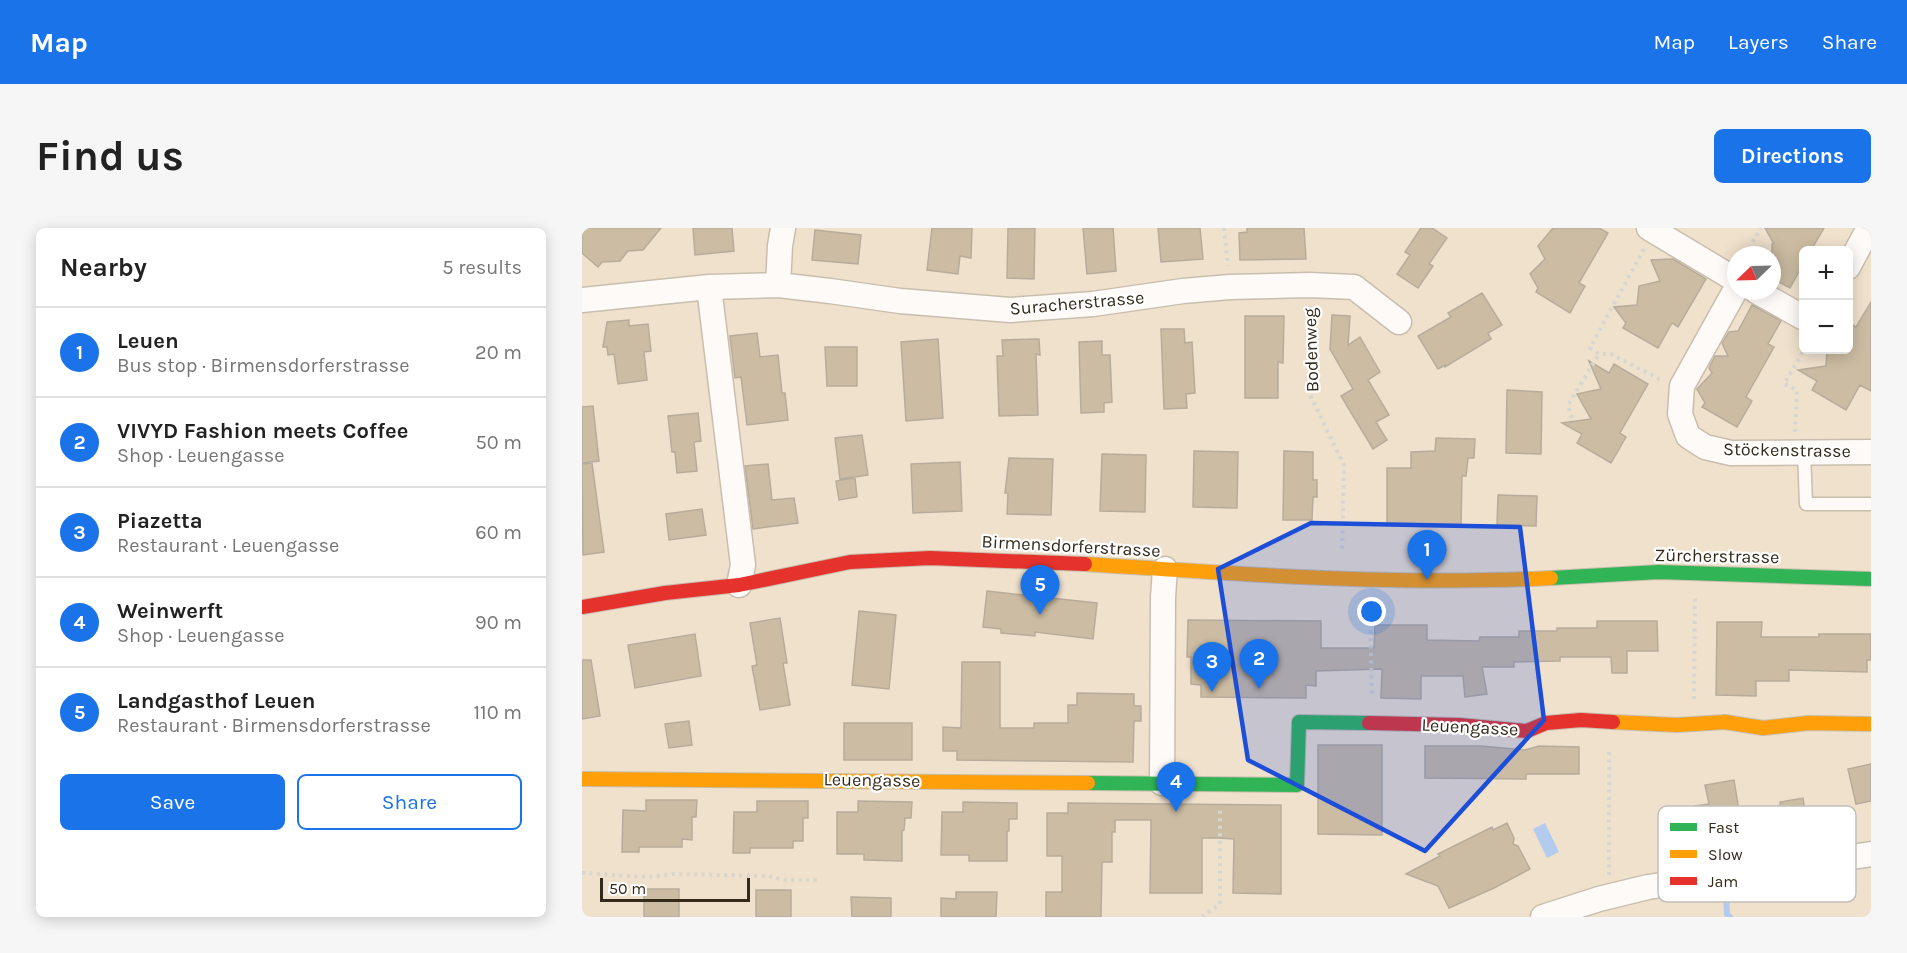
<!DOCTYPE html>
<meta charset="utf-8">
<style>
:root{--surface:#fff;--page:#f6f6f6;--text:#222;--muted:#767676;--line:#e0e0e0;--accent:#1a73e8}
body{margin:0;font-family:Karla,sans-serif;background:var(--page);color:var(--text)}
.controls{position:absolute;right:18px;top:18px;display:grid;overflow:hidden;border-radius:9px;box-shadow:0 3px 15px #0003}
.controls button{width:54px;height:54px;display:grid;place-items:center;padding:0;border:0;border-bottom:2px solid var(--line);background:var(--surface);color:var(--text);font:30px sans-serif}
.compass{position:absolute;left:1145px;top:18px;width:54px;height:54px;border-radius:50%;background:var(--surface);box-shadow:0 3px 15px #0003;rotate:247deg}
.scale{position:absolute;left:18px;bottom:15px;width:150px;box-sizing:border-box;padding-left:6px;border:3px solid #342a1b;border-top:0;font-size:16px;line-height:21px;white-space:nowrap;color:#342a1b;-webkit-text-stroke:4px #fff;paint-order:stroke}
.you{position:absolute;left:790px;top:384px;width:21px;height:21px;margin:-15px;border:4px solid #fff;border-radius:50%;background:#1a73e8;box-shadow:0 0 0 9px #1a73e833}
.badge{display:grid;place-items:center;width:39px;height:39px;border-radius:50%;background:var(--accent);color:#fff;font-size:20px;font-weight:700}
.pin{position:absolute;translate:-50% -50px;filter:drop-shadow(0 2px 3px #0008)}
.pin::after{content:'';position:absolute;top:32px;width:21px;height:18px;background:inherit;clip-path:polygon(0 0,100% 0,50% 100%)}
.list{margin:0;padding:0;list-style:none}
h2{display:flex;justify-content:space-between;align-items:center;height:78px;margin:0;padding:0 24px;font-size:26px}
h2 small{font-size:20px;font-weight:400;color:var(--muted)}
.list li{display:grid;grid-template-columns:39px 1fr auto;gap:18px;align-items:center;box-sizing:border-box;height:90px;padding:0 24px;border-top:2px solid var(--line)}
.list b{display:block;font-size:22px;white-space:nowrap}
.list p{margin:0;font-size:20px;white-space:nowrap;color:var(--muted)}
.list em{font-size:20px;font-style:normal;color:var(--muted)}
.actions{display:flex;gap:12px;padding:18px 24px}
.actions a{flex:1;padding:14px 0;border:2px solid var(--accent);border-radius:9px;text-align:center;font-size:21px;color:var(--accent)}
.actions .main{background:var(--accent);color:#fff}
.map{position:relative;flex:none;width:1289px;height:689px;overflow:hidden;border-radius:9px}
header{display:flex;align-items:center;gap:36px;box-sizing:border-box;height:84px;padding:0 30px;background:var(--accent);color:#fff}
header strong{font-size:28px}
nav{display:flex;gap:33px;margin-inline-start:auto;font-size:21px}
.intro{display:flex;align-items:center;justify-content:space-between;box-sizing:border-box;height:144px;padding:0 36px}
h1{margin:0;font-size:42px}
.button{padding:15px 27px;border-radius:9px;background:var(--accent);color:#fff;font-size:21px;font-weight:700}
main{display:flex;gap:36px;padding:0 36px}
aside{flex:1;background:var(--surface);border-radius:9px;box-shadow:0 3px 15px #0003}
.map>svg:first-child{display:block}
.water{fill:#b3cbee}
.lines{fill:none;stroke-linecap:round;stroke-linejoin:round}
.stream{stroke:#b3cbee;stroke-width:6}
.building{fill:#ccbca3;stroke:#b7ac9c;stroke-width:1.5}
.lane-casing{stroke:#c9beae;stroke-width:15}
.street-casing{stroke:#c9beae;stroke-width:27}
.fast-casing{stroke:#c9beae;stroke-width:16}
.slow-casing{stroke:#c9beae;stroke-width:16}
.jam-casing{stroke:#c9beae;stroke-width:16}
.path{stroke:#d9d5cf;stroke-width:4;stroke-dasharray:3 4.5;stroke-linecap:butt}
.lane{stroke:#fdfaf8;stroke-width:12}
.street{stroke:#fdfaf8;stroke-width:24}
.fast{stroke:#30b455;stroke-width:14}
.slow{stroke:#ff9f0a;stroke-width:14}
.jam{stroke:#e5322d;stroke-width:14}
.marked{fill:#1d4ed8;fill-opacity:0.2;stroke:#1d4ed8;stroke-width:4.5;stroke-linejoin:round}
.labels{text-anchor:middle;stroke-width:4.5;stroke-linejoin:round;paint-order:stroke}
.street-label{font-size:18px;fill:#342a1b;stroke:#fff}
.key{fill:#fff;stroke:#c2bfbb;stroke-width:1.5}
.key-label{font-size:16px;fill:#342a1b}
</style>
<header>
<strong>Map</strong>
<nav><a>Map</a><a>Layers</a><a>Share</a></nav>
</header>
<div class="intro"><h1>Find us</h1><a class="button">Directions</a></div>
<main>
<aside>
<h2>Nearby<small>5 results</small></h2>
<ul class="list">
<li><span class="badge">1</span><div><b>Leuen</b><p>Bus stop · Birmensdorferstrasse</p></div><em>20 m</em></li>
<li><span class="badge">2</span><div><b>VIVYD Fashion meets Coffee</b><p>Shop · Leuengasse</p></div><em>50 m</em></li>
<li><span class="badge">3</span><div><b>Piazetta</b><p>Restaurant · Leuengasse</p></div><em>60 m</em></li>
<li><span class="badge">4</span><div><b>Weinwerft</b><p>Shop · Leuengasse</p></div><em>90 m</em></li>
<li><span class="badge">5</span><div><b>Landgasthof Leuen</b><p>Restaurant · Birmensdorferstrasse</p></div><em>110 m</em></li>
</ul>
<div class="actions"><a class="main">Save</a><a>Share</a></div>
</aside>
<div class="map">
<svg width="1289" height="689" viewBox="0 0 1289 689">
<rect width="100%" height="100%" fill="#f0e1cd"/>
<!-- water -->
<path class="water" d="M 963,595 L 977,624 L 965,630 L 951,601 Z"/>
<g class="lines">
<!-- stream -->
<path class="stream" d="M 1144,664 L 1145,686 L 1148,689"/>
</g>
<!-- building -->
<path class="building" d="M 0,0 L 79,0 L 61,22 L 46,23 L 38,33 L 20,34 L 16,39 L 0,25 Z
M 111,0 L 150,0 L 152,23 L 113,27 Z
M 350,0 L 390,0 L 389,30 L 378,28 L 376,46 L 345,42 Z
M 426,0 L 453,0 L 452,51 L 425,50 Z
M 501,0 L 531,0 L 534,43 L 505,46 Z
M 576,0 L 618,0 L 621,31 L 579,34 Z
M 665,0 L 722,0 L 724,31 L 658,32 L 657,5 L 665,4 Z
M 839,0 L 850,0 L 865,10 L 847,36 L 851,38 L 836,60 L 815,46 L 828,27 L 823,24 Z
M 971,0 L 1017,0 L 1026,5 L 997,55 L 1003,58 L 988,85 L 954,64 L 956,60 L 948,46 L 963,31 L 956,18 Z
M 1183,0 L 1242,0 L 1229,22 L 1221,22 L 1221,36 L 1208,60 L 1190,50 L 1190,16 L 1192,16 Z
M 233,2 L 279,7 L 276,36 L 230,32 Z
M 1091,31 L 1124,51 L 1096,99 L 1090,95 L 1076,120 L 1041,100 L 1044,95 L 1032,79 L 1055,77 L 1057,58 L 1078,53 L 1069,32 Z
M 900,65 L 920,97 L 906,105 L 909,111 L 863,139 L 863,137 L 856,141 L 836,108 L 869,89 L 866,85 Z
M 1289,74 L 1289,163 L 1278,157 L 1264,182 L 1230,162 L 1235,153 L 1216,142 L 1244,138 L 1245,122 L 1266,122 L 1266,95 L 1274,99 Z
M 1170,77 L 1199,93 L 1186,116 L 1192,119 L 1164,169 L 1170,173 L 1155,199 L 1120,179 L 1123,175 L 1115,161 L 1130,145 L 1127,140 L 1133,128 L 1146,128 L 1140,115 L 1147,104 L 1156,103 Z
M 750,87 L 768,88 L 766,117 L 778,109 L 798,144 L 786,152 L 807,187 L 794,194 L 805,212 L 791,221 L 759,168 L 771,161 L 748,121 Z
M 663,88 L 702,88 L 701,135 L 696,134 L 696,170 L 663,170 Z
M 47,92 L 47,98 L 66,96 L 69,123 L 62,124 L 65,152 L 36,156 L 32,126 L 26,127 L 25,119 L 21,119 L 25,94 Z
M 579,101 L 602,101 L 603,115 L 610,114 L 613,165 L 604,166 L 605,180 L 582,181 Z
M 175,105 L 178,129 L 196,127 L 200,165 L 203,165 L 206,192 L 165,197 L 159,149 L 153,150 L 148,108 Z
M 356,111 L 361,190 L 324,193 L 319,114 Z
M 457,111 L 458,127 L 454,126 L 456,187 L 417,188 L 415,128 L 421,128 L 420,112 Z
M 520,113 L 520,127 L 528,127 L 530,174 L 522,175 L 522,184 L 499,185 L 497,114 Z
M 243,119 L 275,119 L 275,158 L 245,158 Z
M 1007,133 L 1027,145 L 1032,136 L 1066,156 L 1038,205 L 1044,209 L 1029,235 L 995,215 L 1000,206 L 980,195 L 1009,191 L 995,166 L 1019,161 Z
M 925,162 L 960,164 L 959,226 L 924,225 Z
M 11,178 L 17,233 L 0,235 L 0,179 Z
M 116,185 L 119,213 L 112,214 L 115,243 L 95,245 L 93,224 L 90,224 L 86,188 Z
M 280,207 L 286,247 L 258,251 L 253,210 Z
M 854,210 L 893,211 L 892,230 L 886,230 L 884,248 L 880,248 L 879,297 L 805,295 L 805,240 L 829,240 L 829,224 L 853,223 Z
M 612,223 L 656,224 L 655,280 L 611,279 Z
M 702,223 L 731,224 L 731,252 L 735,252 L 735,269 L 731,269 L 730,292 L 701,292 Z
M 520,226 L 564,227 L 563,284 L 518,283 Z
M 427,230 L 471,231 L 469,287 L 425,286 L 426,265 L 423,265 Z
M 378,234 L 380,283 L 331,285 L 329,236 Z
M 10,235 L 22,324 L 1,327 L 0,236 Z
M 186,236 L 190,272 L 212,270 L 216,295 L 171,301 L 163,238 Z
M 273,250 L 275,269 L 257,272 L 254,253 Z
M 916,267 L 955,268 L 954,298 L 915,297 Z
M 120,281 L 124,307 L 87,312 L 84,286 Z
M 405,363 L 515,375 L 511,411 L 453,404 L 453,408 L 419,405 L 419,401 L 401,399 Z
M 277,383 L 314,387 L 307,461 L 270,457 Z
M 198,390 L 205,435 L 201,435 L 208,477 L 178,482 L 170,438 L 175,437 L 168,395 Z
M 606,392 L 739,393 L 739,420 L 792,420 L 793,397 L 845,397 L 845,412 L 897,413 L 898,409 L 937,409 L 937,403 L 975,403 L 975,400 L 1015,400 L 1015,393 L 1075,393 L 1076,423 L 1045,423 L 1045,445 L 1030,445 L 1029,429 L 978,429 L 978,433 L 932,434 L 932,439 L 900,439 L 905,466 L 883,469 L 881,448 L 839,448 L 839,471 L 799,470 L 800,441 L 734,443 L 734,458 L 724,457 L 724,470 L 619,469 L 619,457 L 609,456 L 609,429 L 605,429 Z
M 1135,394 L 1180,394 L 1179,409 L 1237,409 L 1237,406 L 1289,406 L 1289,432 L 1285,432 L 1285,444 L 1207,442 L 1207,453 L 1174,453 L 1174,468 L 1134,467 Z
M 113,406 L 119,448 L 53,460 L 46,417 Z
M 0,432 L 9,432 L 18,488 L 0,491 Z
M 380,434 L 418,434 L 418,500 L 452,500 L 452,495 L 486,495 L 486,477 L 495,477 L 495,465 L 552,466 L 552,478 L 559,478 L 559,493 L 552,493 L 551,534 L 375,532 L 375,523 L 361,523 L 361,499 L 379,500 Z
M 107,493 L 110,517 L 87,520 L 83,496 Z
M 262,495 L 330,495 L 330,532 L 262,532 Z
M 736,517 L 800,517 L 800,607 L 736,606 Z
M 843,518 L 899,518 L 943,522 L 957,518 L 997,519 L 997,546 L 944,546 L 944,551 L 843,550 Z
M 1289,536 L 1289,573 L 1274,576 L 1266,541 Z
M 1152,552 L 1158,589 L 1143,591 L 1146,615 L 1119,619 L 1113,578 L 1127,576 L 1123,557 Z
M 1221,570 L 1226,606 L 1203,609 L 1198,574 Z
M 64,572 L 115,572 L 114,589 L 110,589 L 110,612 L 100,611 L 100,619 L 57,619 L 57,624 L 40,624 L 41,582 L 64,583 Z
M 175,573 L 226,573 L 226,590 L 221,590 L 221,613 L 211,613 L 211,620 L 168,620 L 168,625 L 151,625 L 152,584 L 175,584 Z
M 276,573 L 330,574 L 329,590 L 323,590 L 322,602 L 320,603 L 320,633 L 282,632 L 282,626 L 255,626 L 255,584 L 276,584 Z
M 381,574 L 435,575 L 435,591 L 427,591 L 427,603 L 425,603 L 425,633 L 387,633 L 387,627 L 359,627 L 360,584 L 381,584 Z
M 486,575 L 699,577 L 699,666 L 651,665 L 652,611 L 636,610 L 620,610 L 620,665 L 568,665 L 569,592 L 533,592 L 533,604 L 530,604 L 530,634 L 520,634 L 519,689 L 464,689 L 464,664 L 480,664 L 480,628 L 465,628 L 465,585 L 486,585 Z
M 925,595 L 932,610 L 931,616 L 936,618 L 948,641 L 912,660 L 867,680 L 856,658 L 824,646 L 858,628 L 856,626 L 910,599 L 911,602 Z
M 62,661 L 97,661 L 97,689 L 62,689 Z
M 174,662 L 209,662 L 209,689 L 174,689 Z
M 374,664 L 415,664 L 414,689 L 359,689 L 359,670 L 374,671 Z
M 269,669 L 309,670 L 309,689 L 270,689 Z"/>
<g class="lines">
<!-- lane casing -->
<g class="lane-casing">
<path id="lane" d="M 1222,224 L 1224,276 L 1289,276"/>
</g>
<!-- street casing -->
<g class="street-casing">
<path id="street" d="M 1067,0 L 1154,52
M 1266,39 L 1287,0
M 196,57 L 198,18 L 201,0
M 127,59 L 161,337 L 157,357
M 1154,61 L 1100,158 L 1098,186 L 1106,208 L 1123,219 L 1149,225 L 1289,224
M 1174,63 L 1222,90
M 0,72 L 127,59 L 196,57 L 248,63 L 318,73 L 428,82 L 511,76 L 601,63 L 648,59 L 728,57 L 772,59 L 817,94
M 580,555 L 581,369 L 583,341
M 961,689 L 1017,671 L 1066,659 L 1289,626"/>
</g>
<!-- fast casing -->
<g class="fast-casing">
<path id="fast" d="M 969,350 L 1077,344 L 1289,351
M 506,555 L 715,557 L 717,494 L 787,495"/>
</g>
<!-- slow casing -->
<g class="slow-casing">
<path id="slow" d="M 503,336 C 658,346 813,358 969,350
M 1031,494 L 1095,497 L 1143,494 L 1181,500 L 1226,495 L 1289,496
M 0,551 L 506,555"/>
</g>
<!-- jam casing -->
<g class="jam-casing">
<path id="jam" d="M 0,379 L 83,365 L 157,357 L 268,334 L 348,330 L 503,336
M 787,495 L 877,497 L 945,503 L 964,495 L 999,492 L 1031,494"/>
</g>
<!-- path -->
<path class="path" d="M 642,0 L 646,38
M 1062,21 L 1008,120 L 1017,126 L 1029,126 L 1081,153
M 1163,27 L 1179,0
M 728,78 L 727,165 L 762,237 L 760,325
M 990,190 L 986,177 L 1017,126
M 1213,204 L 1215,162 L 1202,156 L 1222,122
M 788,380 L 790,470
M 1112,471 L 1113,370
M 0,645 C 30,646 60,652 90,646 L 187,648 L 201,652 L 238,652
M 1027,647 L 1027,520
M 620,689 L 638,676 L 638,581"/>
<!-- lane -->
<use href="#lane" class="lane"/>
<!-- street -->
<use href="#street" class="street"/>
<!-- fast -->
<use href="#fast" class="fast"/>
<!-- slow -->
<use href="#slow" class="slow"/>
<!-- jam -->
<use href="#jam" class="jam"/>
</g>
<!-- marked area -->
<path class="marked" d="M 729,295 L 938,299 L 962,492 L 843,623 L 666,532 L 636,341 Z"/>
<g class="labels">
<!-- street labels -->
<g class="street-label">
<text transform="translate(495 75) rotate(-5)" y="6">Suracherstrasse</text>
<text transform="translate(729 122) rotate(-92)" y="6">Bodenweg</text>
<text transform="translate(1205 222) rotate(1)" y="6">Stöckenstrasse</text>
<text transform="translate(489 318) rotate(3)" y="6">Birmensdorferstrasse</text>
<text transform="translate(1135 328) rotate(1)" y="6">Zürcherstrasse</text>
<text transform="translate(888 499) rotate(3)" y="6">Leuengasse</text>
<text transform="translate(290 552) rotate(1)" y="6">Leuengasse</text>
</g>
</g>
<!-- legend -->
<rect x="1076" y="578" width="198" height="96" rx="9" class="key"/>
<rect x="1088" y="595" width="27" height="8" fill="#30b455"/>
<rect x="1088" y="622" width="27" height="8" fill="#ff9f0a"/>
<rect x="1088" y="649" width="27" height="8" fill="#e5322d"/>
<g class="key-label">
<text x="1126" y="605">Fast</text>
<text x="1126" y="632">Slow</text>
<text x="1126" y="659">Jam</text>
</g>
</svg>
<div class="controls">
<button>+</button>
<button>−</button>
</div>
<svg class="compass" viewBox="-18 -18 36 36"><path d="M0-13l5 13h-10z" fill="#e53935"/><path d="M0 13l5-13h-10z" fill="#767676"/></svg>
<div class="scale">50 m</div>
<div class="you"></div>
<div class="pin badge" style="left:845px;top:352px">1</div>
<div class="pin badge" style="left:677px;top:461px">2</div>
<div class="pin badge" style="left:630px;top:464px">3</div>
<div class="pin badge" style="left:594px;top:584px">4</div>
<div class="pin badge" style="left:458px;top:387px">5</div>
</div>
</main>
